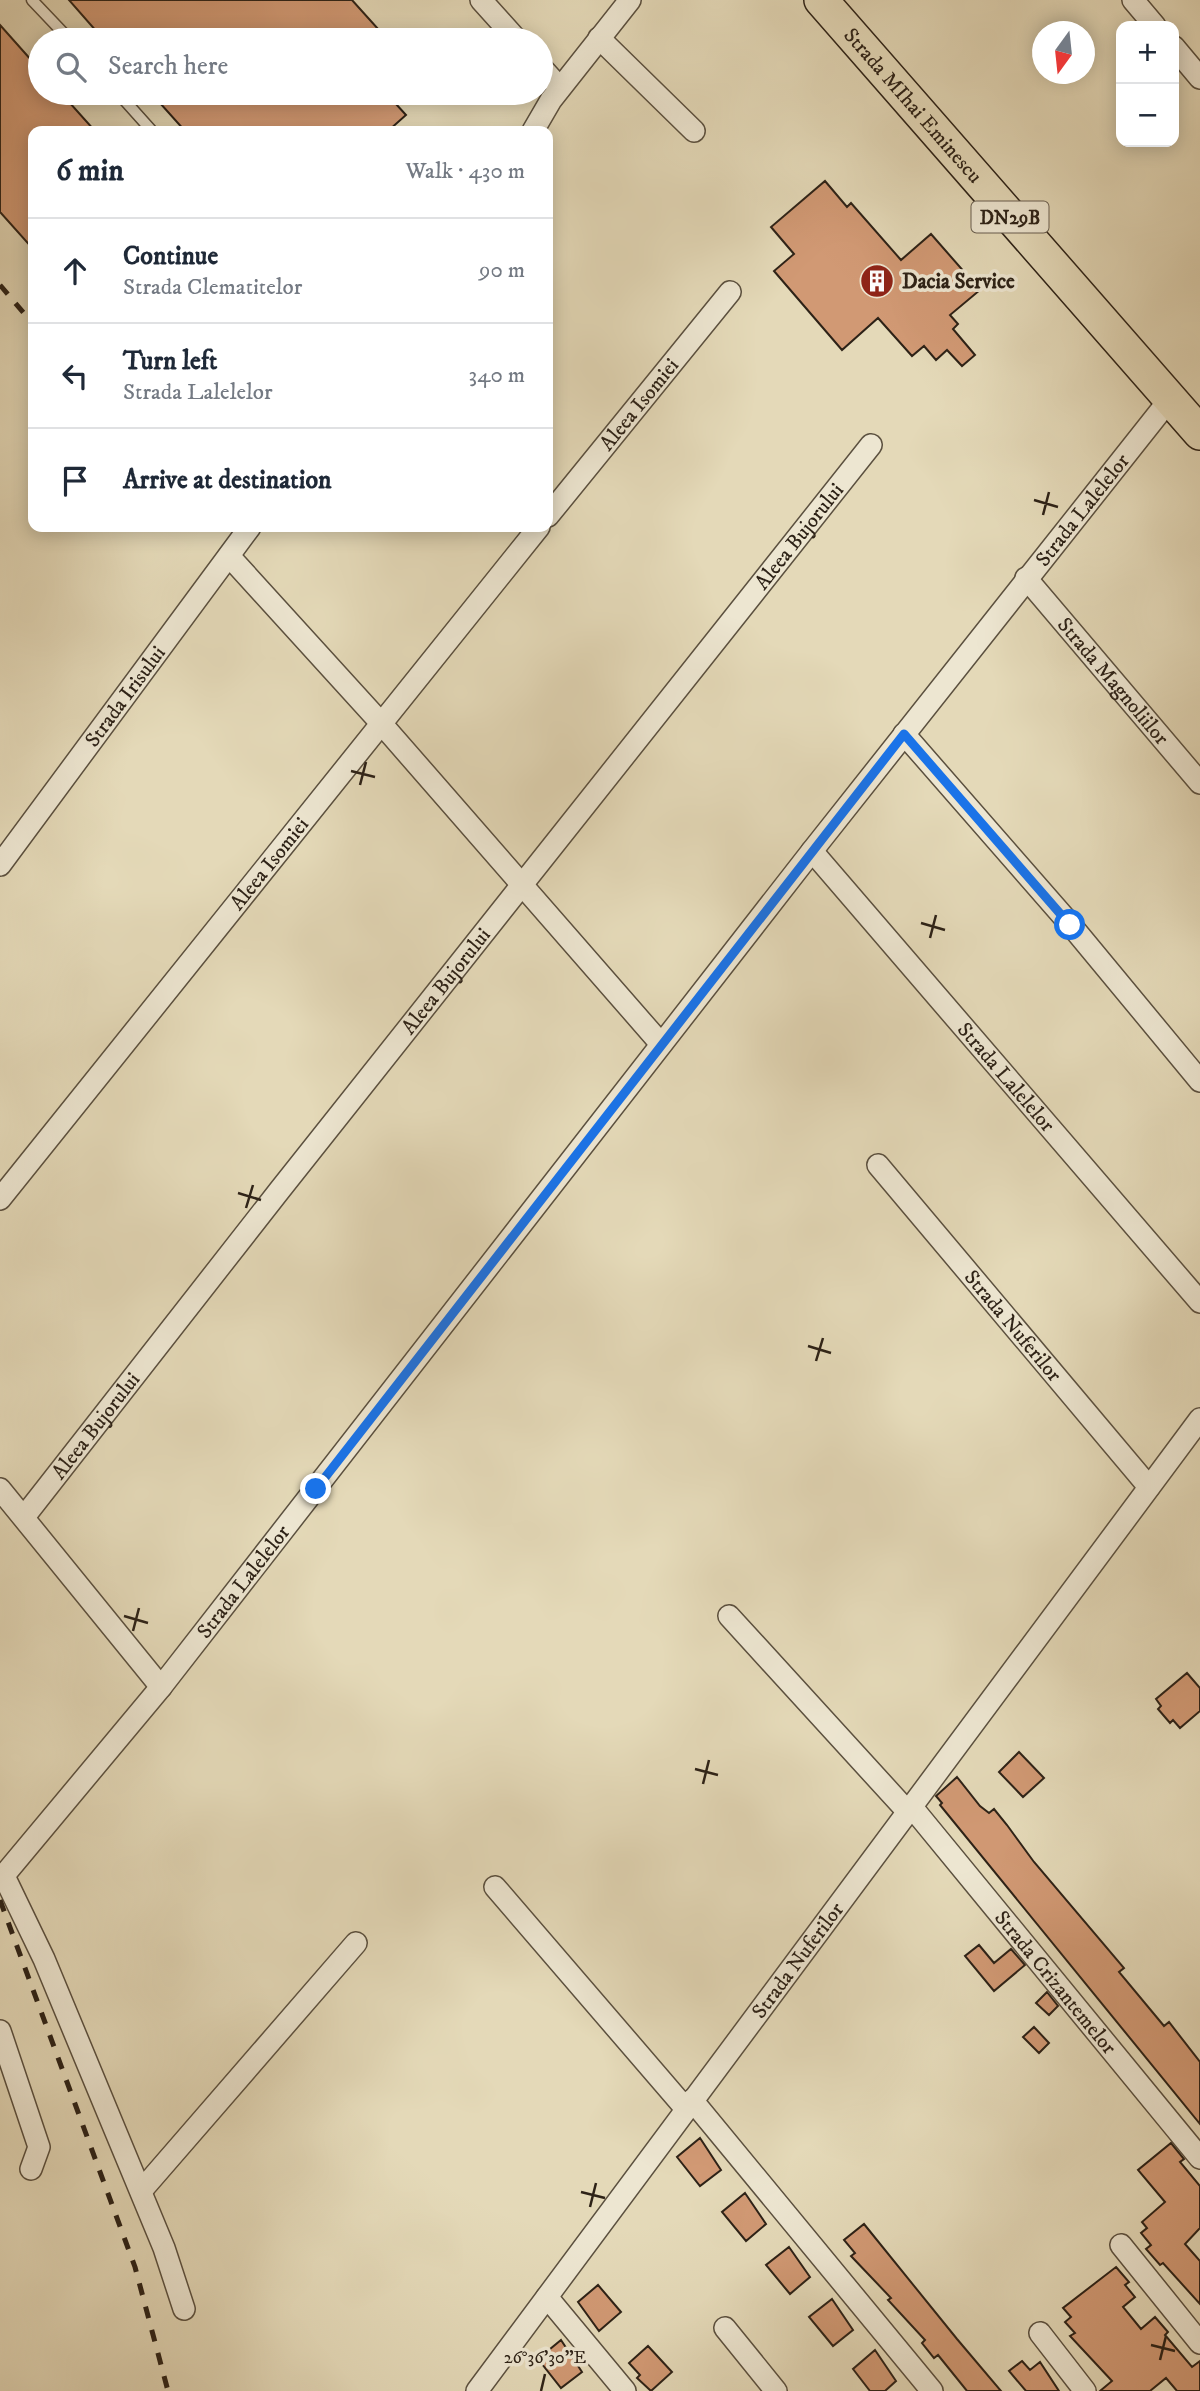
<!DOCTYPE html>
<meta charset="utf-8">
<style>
:root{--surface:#fff;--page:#f6f6f7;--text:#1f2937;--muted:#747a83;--line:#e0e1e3}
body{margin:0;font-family:"IM FELL DW Pica",serif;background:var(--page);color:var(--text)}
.controls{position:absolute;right:21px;top:21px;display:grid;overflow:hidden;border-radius:14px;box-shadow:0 4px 18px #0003}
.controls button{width:63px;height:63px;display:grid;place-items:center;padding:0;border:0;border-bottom:2px solid var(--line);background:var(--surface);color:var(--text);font:35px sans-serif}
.compass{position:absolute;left:1032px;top:21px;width:63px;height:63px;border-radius:50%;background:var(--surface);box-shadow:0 4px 18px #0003;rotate:195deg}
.stop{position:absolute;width:21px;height:21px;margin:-16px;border:5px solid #1a73e8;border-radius:50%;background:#fff}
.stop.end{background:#1a73e8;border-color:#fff;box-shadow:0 2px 7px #0008}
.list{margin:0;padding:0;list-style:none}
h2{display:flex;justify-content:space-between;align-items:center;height:91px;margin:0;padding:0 28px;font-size:30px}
h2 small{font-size:23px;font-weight:400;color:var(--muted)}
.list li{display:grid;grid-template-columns:46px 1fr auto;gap:21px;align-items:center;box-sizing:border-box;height:105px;padding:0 28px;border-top:2px solid var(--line)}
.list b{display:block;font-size:26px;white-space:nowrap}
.list p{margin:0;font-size:23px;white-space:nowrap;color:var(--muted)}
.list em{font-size:23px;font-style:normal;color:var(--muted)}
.icon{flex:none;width:38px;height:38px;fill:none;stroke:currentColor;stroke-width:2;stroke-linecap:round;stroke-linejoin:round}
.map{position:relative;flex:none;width:1200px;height:2391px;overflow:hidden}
.search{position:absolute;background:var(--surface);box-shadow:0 4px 18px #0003;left:28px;top:28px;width:525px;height:77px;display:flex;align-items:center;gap:18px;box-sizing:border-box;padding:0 24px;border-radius:38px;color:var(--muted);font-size:26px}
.panel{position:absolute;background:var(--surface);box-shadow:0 4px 18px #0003;left:28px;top:126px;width:525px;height:406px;border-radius:14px}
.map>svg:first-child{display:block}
.building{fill:#d19974;stroke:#2d2217;stroke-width:2}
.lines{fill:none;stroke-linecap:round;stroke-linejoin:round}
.lane-casing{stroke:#5b503f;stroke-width:13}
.street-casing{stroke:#5b503f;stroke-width:24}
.primary-casing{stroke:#2d2217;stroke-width:36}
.lane{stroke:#ede6d1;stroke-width:10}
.street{stroke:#ede6d1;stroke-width:21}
.primary{stroke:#e4d9b8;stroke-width:33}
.rail{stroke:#2d2217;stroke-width:5;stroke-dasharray:12 12;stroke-linecap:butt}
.route{stroke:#1a73e8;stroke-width:9}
.ticks{fill:none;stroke:#2d2217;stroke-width:2.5}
.labels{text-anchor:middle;stroke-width:7;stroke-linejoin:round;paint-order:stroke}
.shield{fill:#ede6d1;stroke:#675d4f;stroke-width:2}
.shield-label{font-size:19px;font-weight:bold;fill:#2d2217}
.street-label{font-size:21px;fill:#2d2217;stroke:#ede6d1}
.poi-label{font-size:21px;font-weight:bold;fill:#2d2217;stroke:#ede6d1;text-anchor:start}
.ticks-label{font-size:18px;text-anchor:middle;fill:#2d2217;stroke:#ede6d1;stroke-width:7;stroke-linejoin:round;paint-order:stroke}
</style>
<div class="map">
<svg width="1200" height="2391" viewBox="0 0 1200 2391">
<rect width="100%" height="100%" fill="#e4d9b8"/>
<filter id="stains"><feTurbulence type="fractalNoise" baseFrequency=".00286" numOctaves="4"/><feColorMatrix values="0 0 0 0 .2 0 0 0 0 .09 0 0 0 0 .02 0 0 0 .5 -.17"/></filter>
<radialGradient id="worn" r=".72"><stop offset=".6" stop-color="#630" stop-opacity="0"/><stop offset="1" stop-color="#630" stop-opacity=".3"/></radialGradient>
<!-- building -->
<path class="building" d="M 69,0 L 352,0 L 388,40 L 104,40 Z
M 0,25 L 40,70 L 40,93 L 61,93 L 95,131 L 33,131 L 33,249 L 0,212 Z
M 151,93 L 386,93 L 406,115 L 388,131 L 185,131 Z
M 825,181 L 847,207 L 851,203 L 901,260 L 931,234 L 980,290 L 950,315 L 958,324 L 953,329 L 975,355 L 962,366 L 947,350 L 936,360 L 924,346 L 912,356 L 878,318 L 842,350 L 774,271 L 794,254 L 771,227 Z
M 1187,1673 L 1200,1688 L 1200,1711 L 1180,1728 L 1173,1720 L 1170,1723 L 1158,1709 L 1161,1706 L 1156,1699 Z
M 1019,1752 L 1044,1778 L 1023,1797 L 999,1772 Z
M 957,1777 L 980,1806 L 989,1813 L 994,1809 L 1007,1825 L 1034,1862 L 1124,1968 L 1119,1972 L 1164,2026 L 1169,2022 L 1200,2062 L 1200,2124 L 940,1805 L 942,1803 L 936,1796 Z
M 979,1945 L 994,1963 L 1011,1949 L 1025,1965 L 994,1991 L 965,1956 Z
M 1047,1992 L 1058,2006 L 1049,2015 L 1036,2003 Z
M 1034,2027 L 1049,2043 L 1039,2053 L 1023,2037 Z
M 700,2138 L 721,2170 L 700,2186 L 677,2157 Z
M 1171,2143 L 1184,2159 L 1180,2162 L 1200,2186 L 1200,2228 L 1185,2244 L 1200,2261 L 1200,2304 L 1163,2263 L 1160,2265 L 1146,2249 L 1151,2245 L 1141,2233 L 1147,2228 L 1142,2222 L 1165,2202 L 1138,2170 Z
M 745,2193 L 766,2224 L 746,2241 L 722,2212 Z
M 864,2224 L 957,2339 L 1001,2391 L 967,2391 L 938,2355 L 934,2358 L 922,2343 L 925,2340 L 888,2300 L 891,2298 L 851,2256 L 855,2253 L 844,2240 Z
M 789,2247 L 810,2277 L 790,2294 L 766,2265 Z
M 1116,2267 L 1129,2282 L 1125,2285 L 1135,2297 L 1123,2307 L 1141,2329 L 1155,2317 L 1168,2332 L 1165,2335 L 1192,2367 L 1200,2361 L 1200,2391 L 1177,2391 L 1166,2378 L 1150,2391 L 1100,2391 L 1112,2381 L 1070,2336 L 1075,2333 L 1065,2322 L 1071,2317 L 1063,2308 Z
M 598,2285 L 621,2312 L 599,2331 L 578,2302 Z
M 832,2299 L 853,2330 L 833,2346 L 809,2317 Z
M 561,2340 L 582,2372 L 561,2388 L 538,2359 Z
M 648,2346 L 672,2372 L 651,2391 L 637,2378 L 640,2375 L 629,2363 Z
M 875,2350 L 896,2381 L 885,2391 L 870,2391 L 853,2369 Z
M 1022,2361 L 1030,2370 L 1040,2362 L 1059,2391 L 1026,2391 L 1009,2371 Z"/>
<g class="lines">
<!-- lane casing -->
<g class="lane-casing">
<path id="lane" d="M 32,0 L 70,40
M 118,93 L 152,131"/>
</g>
<!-- street casing -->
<g class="street-casing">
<g id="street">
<path d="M 481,0 L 517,40"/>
<path d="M 1133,0 L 1155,26"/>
<path d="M 599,38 L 694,131"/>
<path d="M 1174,47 L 1200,78"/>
<path d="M 541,67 L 560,88"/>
<path d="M 533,131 L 551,100 L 630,0"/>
<path id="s1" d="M 548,516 L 730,292"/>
<path d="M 229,556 L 380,722 L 661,1044"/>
<path id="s2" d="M 1026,578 L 1200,783"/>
<path d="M 904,734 L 1070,924 L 1200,1081"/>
<path id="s3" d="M 812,851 L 1200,1302"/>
<path id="s4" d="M 0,865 L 250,527"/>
<path id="s5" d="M 878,1165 L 1149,1487"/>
<path id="s6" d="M 0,1199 L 539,527"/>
<path d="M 0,1489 L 161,1687"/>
<path id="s7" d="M 24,1517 L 279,1191 L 871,445"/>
<path d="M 729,1616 L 907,1811"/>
<path id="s8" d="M 911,1806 L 1200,2158"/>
<path d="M 4,1876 L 44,1959 L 164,2248 L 184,2309"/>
<path id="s9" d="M 0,1880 L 161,1687 L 812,851 L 1170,399"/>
<path d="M 495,1887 L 686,2109"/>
<path d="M 0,2031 L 39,2147 L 31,2169"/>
<path d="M 692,2100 L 932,2391"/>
<path d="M 141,2191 L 356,1943"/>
<path d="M 1121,2245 L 1200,2343"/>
<path d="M 547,2297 L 625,2391"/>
<path d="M 725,2328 L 776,2391"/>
<path d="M 1040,2333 L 1085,2391"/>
<path id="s10" d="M 477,2391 L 1200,1419"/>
</g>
</g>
<!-- primary casing -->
<g class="primary-casing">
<g id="primary">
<path id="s11" d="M 821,0 L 1200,433"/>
</g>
</g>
<!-- lane -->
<use href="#lane" class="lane"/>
<!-- street -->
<use href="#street" class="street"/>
<!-- primary -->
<use href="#primary" class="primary"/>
<!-- rail -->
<path class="rail" d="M 0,285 L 33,324
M 0,1900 L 135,2267 L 168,2391"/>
</g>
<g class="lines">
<!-- route -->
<path class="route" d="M 316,1489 L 904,734 L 1070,925"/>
</g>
<!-- ticks -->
<path class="ticks" d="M 1034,500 L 1058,507M 1043,515 L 1049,492M 351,771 L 375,777M 360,785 L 366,762M 921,923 L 945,930M 930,938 L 936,915M 238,1193 L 261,1200M 246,1208 L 253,1185M 808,1346 L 831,1353M 816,1361 L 823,1338M 124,1616 L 148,1623M 133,1631 L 139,1608M 695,1769 L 718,1775M 703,1784 L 709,1760M 581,2192 L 605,2198M 590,2207 L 596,2183M 1151,2345 L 1175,2351M 1160,2360 L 1166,2336M 541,2391 L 545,2374"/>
<!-- icons -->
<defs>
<g id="building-disc" transform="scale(1.75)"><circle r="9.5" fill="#8f2418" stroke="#ede6d1"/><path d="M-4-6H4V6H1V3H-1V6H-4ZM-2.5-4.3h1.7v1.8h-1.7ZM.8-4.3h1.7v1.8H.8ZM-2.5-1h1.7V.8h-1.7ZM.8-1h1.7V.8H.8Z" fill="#fff"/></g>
</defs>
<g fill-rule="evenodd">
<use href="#building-disc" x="877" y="281"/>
</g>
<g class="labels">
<!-- shield labels -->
<rect class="shield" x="971.5" y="201.5" width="77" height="31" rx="5"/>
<g class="shield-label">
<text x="1010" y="224">DN29B</text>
</g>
<!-- street labels -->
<g class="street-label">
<text dy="7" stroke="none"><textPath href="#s11" startOffset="140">Strada MIhai Eminescu</textPath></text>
<text dy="7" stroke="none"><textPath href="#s1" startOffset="144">Aleea Isomiei</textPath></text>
<text dy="7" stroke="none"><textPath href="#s9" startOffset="1746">Strada Lalelelor</textPath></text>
<text dy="7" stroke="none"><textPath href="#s7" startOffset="1250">Aleea Bujorului</textPath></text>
<text dy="7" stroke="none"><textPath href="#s2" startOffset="135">Strada Magnoliilor</textPath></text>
<text dy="7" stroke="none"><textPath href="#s4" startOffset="210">Strada Irisului</textPath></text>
<text dy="7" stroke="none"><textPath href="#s6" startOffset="430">Aleea Isomiei</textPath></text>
<text dy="7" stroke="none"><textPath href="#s7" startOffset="682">Aleea Bujorului</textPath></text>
<text dy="7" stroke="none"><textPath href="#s3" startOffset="298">Strada Lalelelor</textPath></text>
<text dy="7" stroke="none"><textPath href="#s5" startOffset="210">Strada Nuferilor</textPath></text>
<text dy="7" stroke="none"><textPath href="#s7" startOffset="116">Aleea Bujorului</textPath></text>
<text dy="7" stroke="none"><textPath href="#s9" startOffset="385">Strada Lalelelor</textPath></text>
<text dy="7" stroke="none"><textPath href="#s10" startOffset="537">Strada Nuferilor</textPath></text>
<text dy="7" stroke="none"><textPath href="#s8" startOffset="228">Strada Crizantemelor</textPath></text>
</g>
<!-- poi labels -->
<g class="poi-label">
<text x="902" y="288">Dacia Service</text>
</g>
</g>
<g class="ticks-label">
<text x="545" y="2363">26°36'30"E</text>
</g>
<rect width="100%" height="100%" filter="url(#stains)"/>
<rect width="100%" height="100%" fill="url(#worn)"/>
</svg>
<div class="controls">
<button>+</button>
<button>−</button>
</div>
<svg class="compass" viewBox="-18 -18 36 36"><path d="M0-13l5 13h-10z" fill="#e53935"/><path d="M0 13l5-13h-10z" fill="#747a83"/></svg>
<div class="stop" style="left:1070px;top:925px"></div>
<div class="stop end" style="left:316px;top:1489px"></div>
<div class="search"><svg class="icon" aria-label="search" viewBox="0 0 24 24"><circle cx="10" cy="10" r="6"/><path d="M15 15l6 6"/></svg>Search here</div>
<section class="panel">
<h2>6 min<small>Walk · 430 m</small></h2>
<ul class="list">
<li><svg class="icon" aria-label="ahead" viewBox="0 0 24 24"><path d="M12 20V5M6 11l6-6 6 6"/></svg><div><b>Continue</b><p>Strada Clematitelor</p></div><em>90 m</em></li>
<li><svg class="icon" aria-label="left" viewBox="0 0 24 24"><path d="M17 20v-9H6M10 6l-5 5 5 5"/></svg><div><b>Turn left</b><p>Strada Lalelelor</p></div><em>340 m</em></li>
<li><svg class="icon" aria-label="arrive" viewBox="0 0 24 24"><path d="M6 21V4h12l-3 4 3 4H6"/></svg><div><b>Arrive at destination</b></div></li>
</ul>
</section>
</div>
